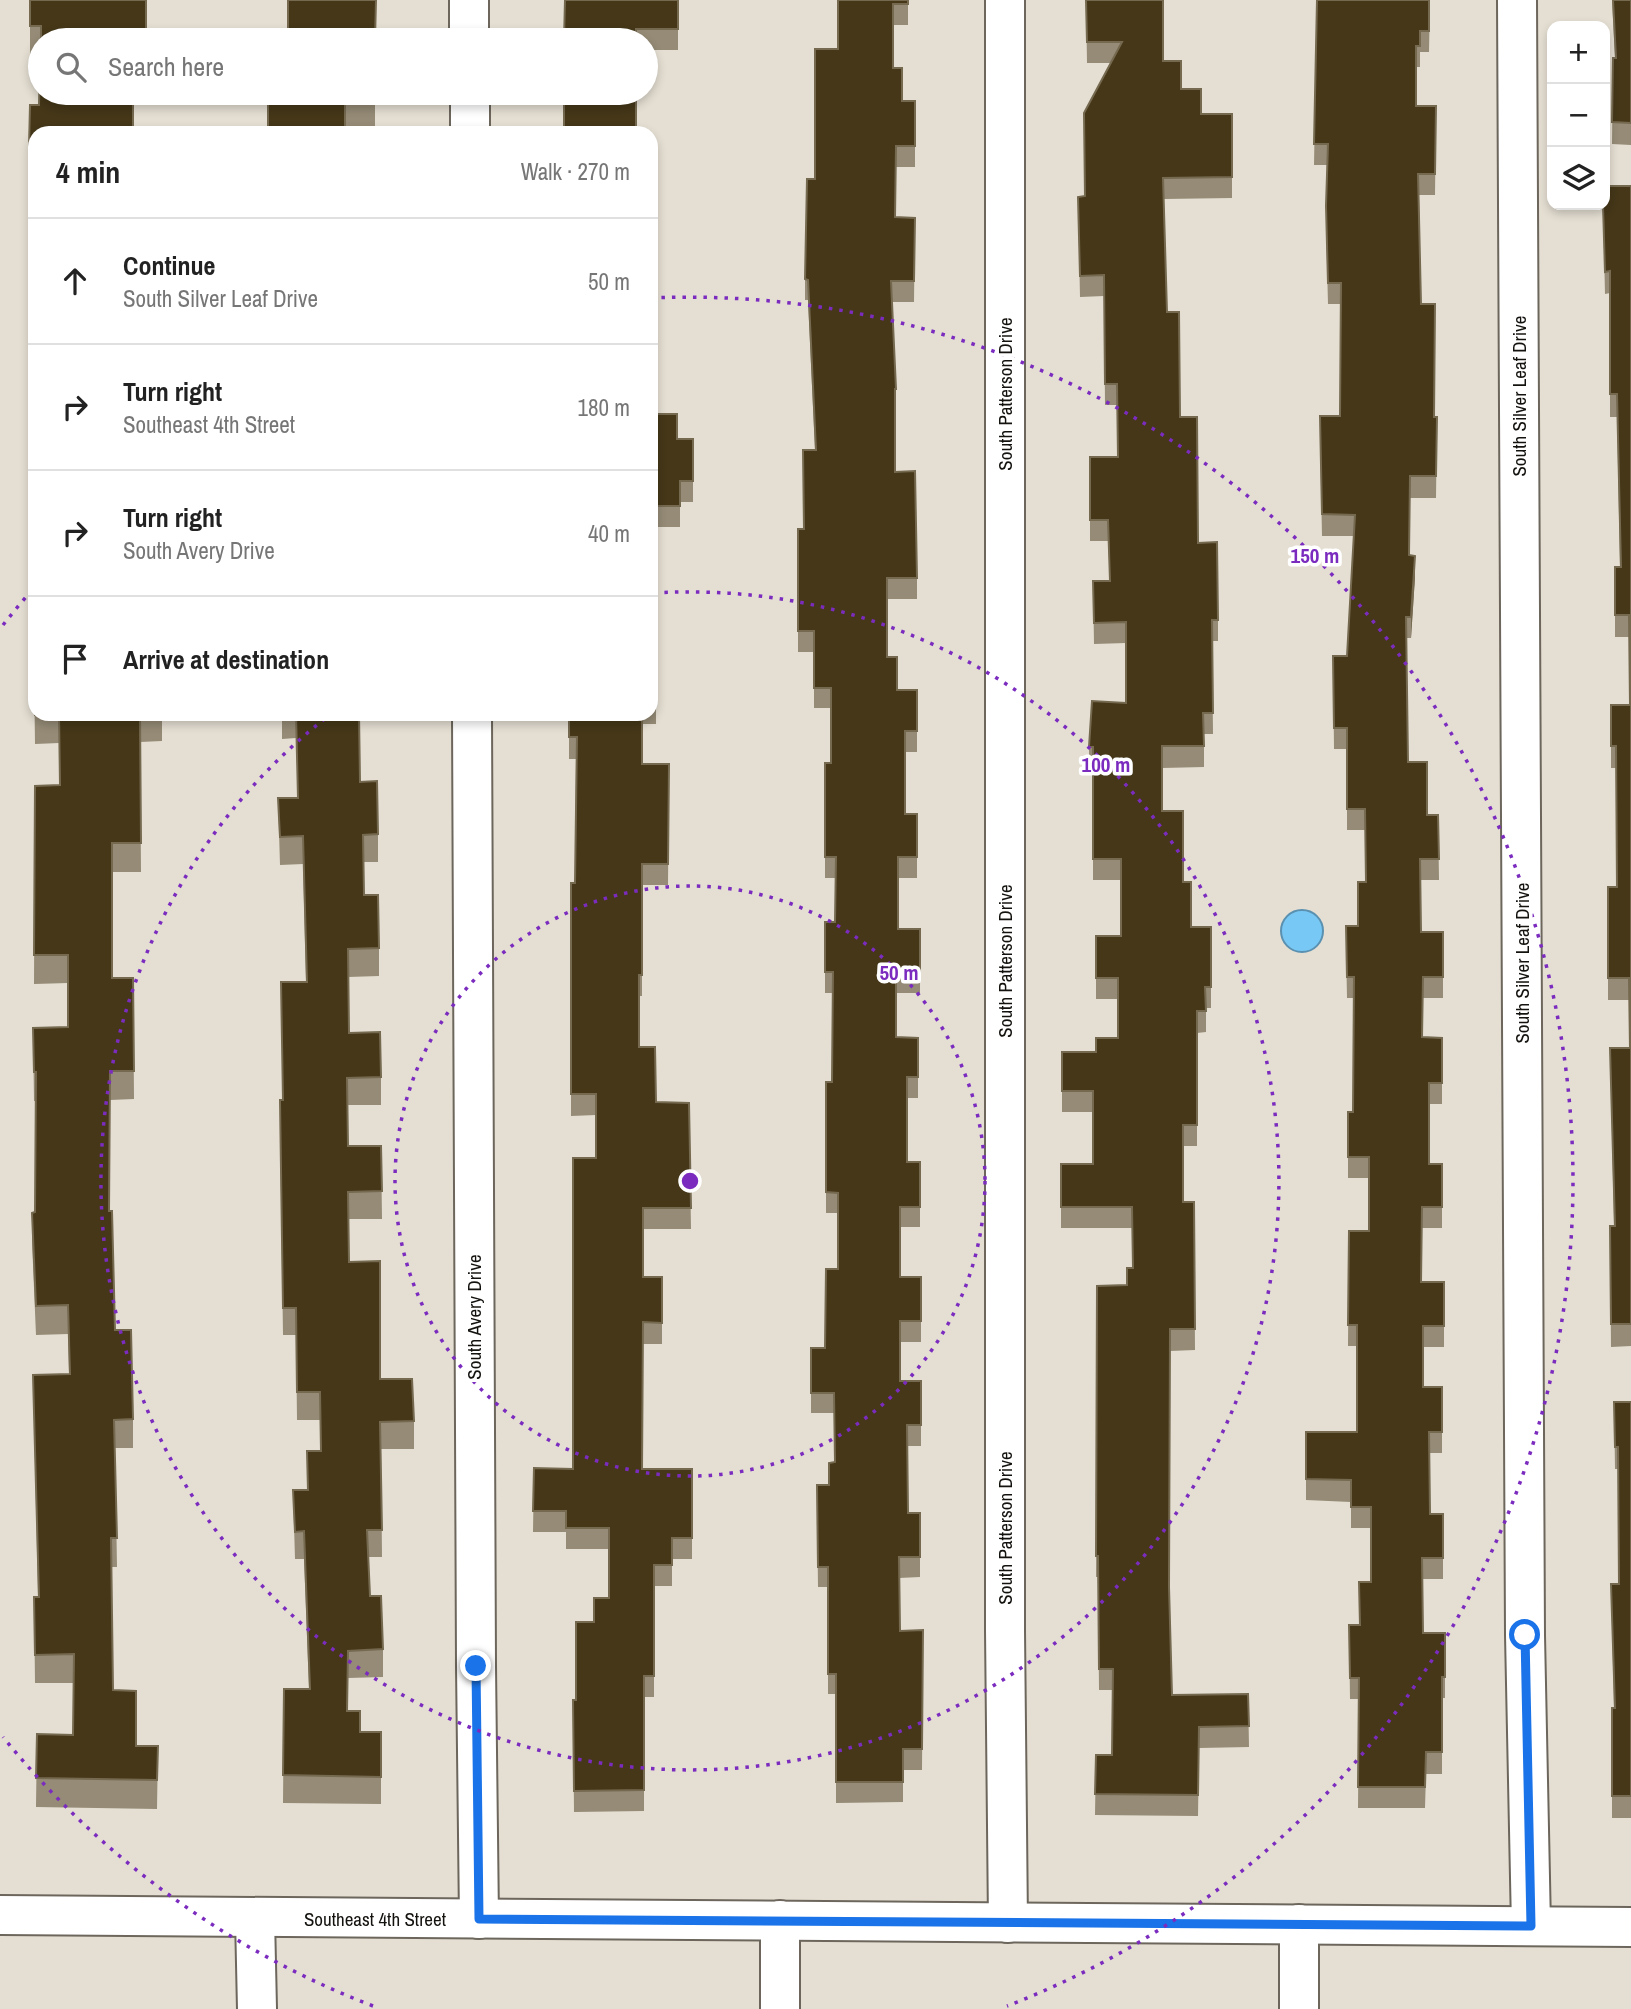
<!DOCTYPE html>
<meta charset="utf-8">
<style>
:root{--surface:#fff;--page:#f2f2f2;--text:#222;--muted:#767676;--line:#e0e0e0}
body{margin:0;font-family:"Archivo Narrow",sans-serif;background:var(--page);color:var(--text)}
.controls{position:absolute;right:21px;top:21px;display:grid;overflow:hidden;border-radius:14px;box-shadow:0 4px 10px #0003}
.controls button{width:63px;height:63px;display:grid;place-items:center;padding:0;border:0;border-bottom:2px solid var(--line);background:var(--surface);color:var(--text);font:35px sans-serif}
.stop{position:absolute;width:21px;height:21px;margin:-16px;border:5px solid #1a73e8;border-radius:50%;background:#fff}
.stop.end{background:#1a73e8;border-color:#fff;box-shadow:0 2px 7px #0008}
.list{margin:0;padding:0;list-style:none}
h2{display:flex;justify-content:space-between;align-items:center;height:91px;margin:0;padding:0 28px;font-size:30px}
h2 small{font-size:23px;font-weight:400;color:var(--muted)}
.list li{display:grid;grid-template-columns:46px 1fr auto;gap:21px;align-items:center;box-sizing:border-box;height:126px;padding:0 28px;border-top:2px solid var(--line)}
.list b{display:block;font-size:26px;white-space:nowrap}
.list p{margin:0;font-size:23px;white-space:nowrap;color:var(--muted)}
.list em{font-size:23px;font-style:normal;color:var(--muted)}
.icon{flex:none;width:38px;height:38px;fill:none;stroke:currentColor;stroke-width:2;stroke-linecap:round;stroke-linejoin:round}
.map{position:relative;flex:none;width:1631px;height:2009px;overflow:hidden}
.search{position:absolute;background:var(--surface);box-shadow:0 4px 10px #0003;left:28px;top:28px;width:630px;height:77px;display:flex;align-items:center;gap:18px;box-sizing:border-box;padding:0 24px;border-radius:38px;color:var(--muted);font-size:26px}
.panel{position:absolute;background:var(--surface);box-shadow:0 4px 10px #0003;left:28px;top:126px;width:630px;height:595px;border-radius:21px}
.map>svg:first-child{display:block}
.water{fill:#78c8f5;stroke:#5a91b0;stroke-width:2}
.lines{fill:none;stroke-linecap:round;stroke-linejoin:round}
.minor-casing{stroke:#6c665c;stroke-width:42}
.secondary-casing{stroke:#6c665c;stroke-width:42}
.minor{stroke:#fff;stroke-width:38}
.secondary{stroke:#fff;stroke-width:38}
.wall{fill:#958b76}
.shaded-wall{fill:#756950}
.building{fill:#453718;stroke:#756950;stroke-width:2}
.route{stroke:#1a73e8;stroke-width:9}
.ring{fill:none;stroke:#7b2cbf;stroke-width:3.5;stroke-dasharray:3.5 7}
.labels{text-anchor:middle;stroke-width:7;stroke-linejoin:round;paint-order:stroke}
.street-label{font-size:19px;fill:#14120e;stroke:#fff}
.centre{fill:#7b2cbf;stroke:#fff;stroke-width:3.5}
.ring-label{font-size:21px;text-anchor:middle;font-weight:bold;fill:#7b2cbf;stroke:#fff;stroke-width:7;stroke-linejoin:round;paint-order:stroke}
</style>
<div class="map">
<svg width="1631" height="2009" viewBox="0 0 1631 2009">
<rect width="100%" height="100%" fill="#e5dfd3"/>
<!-- water -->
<path class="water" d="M1281 931a21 21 0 1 1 42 0a21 21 0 1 1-42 0Z"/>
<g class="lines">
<!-- minor casing -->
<g class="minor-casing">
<path id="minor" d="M 469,0 L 469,40
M 1005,0 L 1005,1630 L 1008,1923
M 1517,0 L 1525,1635 L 1531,1926
M 470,93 L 470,133
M 472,714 L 476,1666 L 479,1919
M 255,1918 L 257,2009
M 780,1920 L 780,2009
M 1299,1924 L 1299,2009"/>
</g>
<!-- secondary casing -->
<g class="secondary-casing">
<path id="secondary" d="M 0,1915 L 1631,1927"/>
</g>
<!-- minor -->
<use href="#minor" class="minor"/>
<!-- secondary -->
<use href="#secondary" class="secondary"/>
</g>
<!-- wall -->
<path class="wall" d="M 30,0 L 147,0 L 146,40 L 40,40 L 40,55 L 30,55 Z
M 678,0 L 678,50 L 646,50 L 646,40 L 564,40 Z
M 838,0 L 908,0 L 908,25 L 893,25 L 893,68 L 902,101 L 915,101 L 915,167 L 896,167 L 895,217 L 915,218 L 914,302 L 892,302 L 896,389 L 896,409 L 895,409 L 895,472 L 917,578 L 917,599 L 887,599 L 887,657 L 897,690 L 917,690 L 917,752 L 905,752 L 905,814 L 917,814 L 917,878 L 898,878 L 898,929 L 920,929 L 920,993 L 896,993 L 896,1037 L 918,1038 L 918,1098 L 907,1098 L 907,1162 L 920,1162 L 920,1227 L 900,1227 L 900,1277 L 921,1277 L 921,1342 L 900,1342 L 900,1381 L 921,1381 L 921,1446 L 907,1446 L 908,1513 L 920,1513 L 920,1577 L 899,1578 L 900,1631 L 923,1630 L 922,1770 L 903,1770 L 903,1802 L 836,1803 L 836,1694 L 828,1694 L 828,1587 L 818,1587 L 817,1505 L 829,1485 L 834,1462 L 834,1413 L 811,1413 L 811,1348 L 825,1348 L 838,1269 L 838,1213 L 826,1213 L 826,1082 L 832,1082 L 833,993 L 825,993 L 825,922 L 835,922 L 836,878 L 825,878 L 825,763 L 831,763 L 831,708 L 814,708 L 814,652 L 798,652 L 798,529 L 803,529 L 815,450 L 808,300 L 805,300 L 805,279 L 815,179 L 838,49 Z
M 1086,0 L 1163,61 L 1181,89 L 1201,114 L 1232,114 L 1232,198 L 1164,199 L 1167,312 L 1180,417 L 1198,543 L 1218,620 L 1218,641 L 1212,641 L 1213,734 L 1204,734 L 1204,767 L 1162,768 L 1162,811 L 1183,882 L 1191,927 L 1211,927 L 1211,1008 L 1206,1008 L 1206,1032 L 1197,1033 L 1197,1146 L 1183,1146 L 1183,1202 L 1194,1202 L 1195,1350 L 1170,1351 L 1169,1589 L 1172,1695 L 1248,1694 L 1249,1747 L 1199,1748 L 1198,1816 L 1095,1815 L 1096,1755 L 1112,1755 L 1113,1690 L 1099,1690 L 1098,1577 L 1096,1577 L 1097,1286 L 1127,1285 L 1133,1268 L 1132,1228 L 1061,1228 L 1061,1164 L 1093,1164 L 1093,1112 L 1062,1112 L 1062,1052 L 1096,1052 L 1118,1038 L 1118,999 L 1096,999 L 1096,936 L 1121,936 L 1121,880 L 1093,880 L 1093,768 L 1089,768 L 1089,747 L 1126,703 L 1126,643 L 1094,644 L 1093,581 L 1110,581 L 1108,541 L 1090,541 L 1090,457 L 1118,457 L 1117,405 L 1105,405 L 1104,296 L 1080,297 L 1078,197 L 1085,196 L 1111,63 L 1087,63 Z
M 1317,0 L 1430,0 L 1429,52 L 1420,52 L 1420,67 L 1416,67 L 1416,106 L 1436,106 L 1435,195 L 1419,195 L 1421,304 L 1434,417 L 1437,417 L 1436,498 L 1410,498 L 1409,555 L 1415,577 L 1411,638 L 1406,638 L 1408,762 L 1427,815 L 1438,815 L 1439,880 L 1420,880 L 1421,932 L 1443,932 L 1443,998 L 1423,998 L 1422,1037 L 1442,1038 L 1442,1104 L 1429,1104 L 1429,1164 L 1442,1164 L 1442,1228 L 1422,1228 L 1421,1282 L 1444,1282 L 1444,1347 L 1423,1347 L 1423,1387 L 1442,1387 L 1442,1453 L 1430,1453 L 1430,1514 L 1443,1514 L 1443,1579 L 1422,1579 L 1423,1633 L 1445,1677 L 1445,1698 L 1442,1698 L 1442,1774 L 1426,1774 L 1425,1808 L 1358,1808 L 1359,1699 L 1350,1699 L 1349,1625 L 1360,1625 L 1371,1582 L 1371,1528 L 1351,1528 L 1351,1502 L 1306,1500 L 1306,1432 L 1357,1432 L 1357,1346 L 1348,1346 L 1349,1231 L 1369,1231 L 1369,1178 L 1348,1178 L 1348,1112 L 1353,1112 L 1354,998 L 1347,998 L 1346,947 L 1358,926 L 1366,882 L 1365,830 L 1347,830 L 1347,749 L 1334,749 L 1333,656 L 1347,656 L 1354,536 L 1322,536 L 1320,437 L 1340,416 L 1341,304 L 1328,304 L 1326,227 L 1327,165 L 1314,165 Z
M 1612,0 L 1631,0 L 1631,145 L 1612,144 L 1613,58 L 1615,58 Z
M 134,93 L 35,133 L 35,368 L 32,368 L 31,280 L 34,280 L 32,175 L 29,175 L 29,147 L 39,105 Z
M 268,93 L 375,93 L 375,130 L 345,130 Z
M 1631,186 L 1631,1346 L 1611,1347 L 1610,1226 L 1614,1226 L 1610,1048 L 1630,1048 L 1629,1000 L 1608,1000 L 1608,887 L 1617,887 L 1616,768 L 1611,768 L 1611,705 L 1629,705 L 1629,637 L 1615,637 L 1615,567 L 1620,567 L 1617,417 L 1610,417 L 1610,293 L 1605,294 L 1603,205 Z
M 31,407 L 35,407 L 35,598 L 31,598 Z
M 651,414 L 677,439 L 693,439 L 693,502 L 680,502 L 680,527 L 651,527 Z
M 34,667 L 35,714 L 162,714 L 162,741 L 140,742 L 141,872 L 112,872 L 112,978 L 133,978 L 134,1099 L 110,1100 L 110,1211 L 115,1330 L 133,1419 L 133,1448 L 115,1448 L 117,1567 L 111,1567 L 113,1690 L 136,1746 L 158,1746 L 157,1809 L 36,1807 L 37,1734 L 73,1735 L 73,1683 L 35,1683 L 34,1597 L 38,1597 L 33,1375 L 69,1374 L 68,1334 L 36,1335 L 32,1241 L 32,1213 L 35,1212 L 36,1101 L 34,1101 L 33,1028 L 68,1027 L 68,983 L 34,984 L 35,786 L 60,786 L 59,743 L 35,744 Z
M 651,673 L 656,673 L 656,724 L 642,724 L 642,764 L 669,764 L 668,885 L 642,885 L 642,996 L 639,996 L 639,1047 L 656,1102 L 689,1103 L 691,1229 L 643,1229 L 643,1277 L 662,1277 L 662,1344 L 643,1344 L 642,1469 L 692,1469 L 692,1559 L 672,1559 L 672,1586 L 654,1586 L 654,1697 L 644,1697 L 644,1811 L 574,1812 L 573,1700 L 576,1700 L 594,1622 L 609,1598 L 609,1549 L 566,1549 L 566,1532 L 533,1532 L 534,1468 L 573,1469 L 596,1158 L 596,1115 L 571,1116 L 571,883 L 575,883 L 576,759 L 569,759 L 569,714 L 651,714 Z
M 282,714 L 359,714 L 360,782 L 378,834 L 378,862 L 363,862 L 364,895 L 379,948 L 379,976 L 348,977 L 349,1033 L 381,1077 L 381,1105 L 347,1105 L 348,1146 L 381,1146 L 382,1219 L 348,1219 L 349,1262 L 380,1379 L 414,1421 L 414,1449 L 381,1449 L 382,1557 L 368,1557 L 370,1596 L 383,1649 L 383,1677 L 348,1678 L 347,1711 L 360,1732 L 381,1732 L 381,1804 L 283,1803 L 284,1689 L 309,1689 L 304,1559 L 295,1559 L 293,1490 L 307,1490 L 307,1451 L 320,1451 L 320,1420 L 297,1420 L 296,1335 L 283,1335 L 280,1127 L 283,1100 L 306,982 L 303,864 L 280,865 L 278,798 L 298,798 L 296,738 L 282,739 Z
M 1614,1402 L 1631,1402 L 1631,1818 L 1612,1818 L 1612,1708 L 1614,1708 L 1611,1584 L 1619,1584 L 1618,1469 L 1615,1469 Z"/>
<!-- shaded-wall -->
<path class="shaded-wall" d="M 1415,556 L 1415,577 L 1411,638 L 1411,617 Z"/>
<!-- building -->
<path class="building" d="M 30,0 L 146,0 L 146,29 L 134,29 L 134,40 L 41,40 L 41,26 L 30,26 Z
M 288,0 L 376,0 L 375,40 L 288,40 Z
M 565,0 L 678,0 L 678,29 L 636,29 L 636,40 L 564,40 Z
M 838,0 L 908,0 L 908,4 L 893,4 L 893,68 L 902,68 L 902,101 L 915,101 L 915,146 L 896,146 L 895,217 L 915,218 L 914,281 L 891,281 L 896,389 L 895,389 L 895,472 L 915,471 L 917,578 L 887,578 L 887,657 L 897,657 L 897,690 L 917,690 L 917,731 L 905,731 L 905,814 L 917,814 L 917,857 L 898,857 L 898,929 L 920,929 L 920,972 L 896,972 L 896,1037 L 918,1038 L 918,1077 L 907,1077 L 907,1162 L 920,1162 L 920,1207 L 900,1207 L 900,1277 L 921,1277 L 921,1321 L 900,1321 L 900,1381 L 921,1381 L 921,1425 L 907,1425 L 908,1513 L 920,1513 L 920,1557 L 899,1557 L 900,1631 L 923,1630 L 922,1749 L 903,1749 L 903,1782 L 836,1782 L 836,1674 L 828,1674 L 828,1567 L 818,1567 L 817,1485 L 829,1485 L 829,1463 L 835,1462 L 834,1393 L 811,1393 L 811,1348 L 825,1348 L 826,1269 L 838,1269 L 838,1193 L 826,1192 L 826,1082 L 832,1082 L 833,972 L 825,972 L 825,922 L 835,922 L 836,857 L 825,857 L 825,763 L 831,763 L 831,688 L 814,688 L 814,631 L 798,631 L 798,529 L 804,529 L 803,450 L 816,450 L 808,280 L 805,279 L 807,179 L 815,179 L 815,49 L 838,49 Z
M 1086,0 L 1163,0 L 1163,61 L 1181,61 L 1181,89 L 1201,89 L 1201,114 L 1232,114 L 1232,177 L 1163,178 L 1167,312 L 1179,312 L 1180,417 L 1197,417 L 1198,543 L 1217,542 L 1218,620 L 1212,620 L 1213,713 L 1203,713 L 1204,746 L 1162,746 L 1162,811 L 1183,811 L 1183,882 L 1191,882 L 1191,927 L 1211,927 L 1211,987 L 1205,987 L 1206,1011 L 1197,1011 L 1197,1125 L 1183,1125 L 1183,1202 L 1194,1202 L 1195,1329 L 1170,1329 L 1169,1587 L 1172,1695 L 1248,1694 L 1249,1726 L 1199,1727 L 1198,1795 L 1095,1794 L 1096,1755 L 1112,1755 L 1113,1669 L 1099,1669 L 1098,1556 L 1096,1556 L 1097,1286 L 1127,1285 L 1127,1268 L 1133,1268 L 1132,1207 L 1061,1207 L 1061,1164 L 1093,1164 L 1093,1091 L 1062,1091 L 1062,1052 L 1096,1052 L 1096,1038 L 1118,1038 L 1118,978 L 1096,978 L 1096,936 L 1121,936 L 1121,859 L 1093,859 L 1093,747 L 1089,747 L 1092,701 L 1126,703 L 1126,622 L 1094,623 L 1093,581 L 1110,581 L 1108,520 L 1090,520 L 1090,457 L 1118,457 L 1117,384 L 1105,384 L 1104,275 L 1080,276 L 1078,197 L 1085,196 L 1084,113 L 1122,42 L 1087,42 Z
M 1317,0 L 1429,0 L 1429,31 L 1420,31 L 1420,46 L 1416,46 L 1416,106 L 1436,106 L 1435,174 L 1418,174 L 1421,304 L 1435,304 L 1434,417 L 1437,417 L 1436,476 L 1410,476 L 1409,555 L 1415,556 L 1411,617 L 1406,617 L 1408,762 L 1427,762 L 1427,815 L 1438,815 L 1439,859 L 1420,859 L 1421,932 L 1443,932 L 1443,977 L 1423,977 L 1422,1037 L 1442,1038 L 1442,1083 L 1429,1083 L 1429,1164 L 1442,1164 L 1442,1207 L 1422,1207 L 1421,1282 L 1444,1282 L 1444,1326 L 1423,1326 L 1423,1387 L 1442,1387 L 1442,1432 L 1429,1432 L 1430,1514 L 1443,1514 L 1443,1558 L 1422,1558 L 1423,1633 L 1445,1633 L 1445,1677 L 1442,1677 L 1442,1752 L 1426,1752 L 1425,1787 L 1358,1787 L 1359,1678 L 1350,1678 L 1349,1625 L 1360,1625 L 1359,1582 L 1371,1582 L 1371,1507 L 1351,1507 L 1351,1480 L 1306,1479 L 1306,1432 L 1357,1432 L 1357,1325 L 1348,1325 L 1349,1231 L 1369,1231 L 1369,1157 L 1348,1157 L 1348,1112 L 1353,1112 L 1354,977 L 1347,977 L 1346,926 L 1358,926 L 1358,882 L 1366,882 L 1365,809 L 1347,809 L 1347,728 L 1334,728 L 1333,656 L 1347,656 L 1355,515 L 1322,514 L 1320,416 L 1340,416 L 1341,283 L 1328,283 L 1326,206 L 1328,144 L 1314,144 Z
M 1613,0 L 1631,0 L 1631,123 L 1612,122 L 1613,58 L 1616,58 Z
M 40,63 L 40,93 L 133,93 L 133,133 L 35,133 L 35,339 L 32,339 L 31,280 L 34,280 L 32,147 L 29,147 L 30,105 L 39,105 Z
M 268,93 L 375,93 L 375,103 L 345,103 L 345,133 L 268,133 Z
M 564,93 L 636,93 L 636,133 L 564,133 Z
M 1605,186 L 1631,186 L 1631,1324 L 1611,1324 L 1610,1226 L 1615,1226 L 1610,1048 L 1630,1048 L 1629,978 L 1608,978 L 1608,887 L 1617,887 L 1616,746 L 1611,746 L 1611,705 L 1630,705 L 1629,615 L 1615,615 L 1615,567 L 1621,567 L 1617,394 L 1610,394 L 1610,271 L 1605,272 L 1603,205 L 1605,205 Z
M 31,407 L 35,407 L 35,570 L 31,570 Z
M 651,414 L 677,414 L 677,439 L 693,439 L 693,481 L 680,481 L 680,506 L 651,506 Z
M 34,667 L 35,667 L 35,714 L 140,714 L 141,843 L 112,843 L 112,978 L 133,978 L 134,1071 L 110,1071 L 109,1211 L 112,1211 L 115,1330 L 131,1330 L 133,1419 L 114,1420 L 117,1538 L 111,1538 L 113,1690 L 136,1691 L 136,1746 L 158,1746 L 157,1780 L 36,1778 L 37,1734 L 73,1735 L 74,1654 L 35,1655 L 34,1597 L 39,1597 L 33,1375 L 70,1374 L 68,1305 L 36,1306 L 32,1213 L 35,1212 L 36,1072 L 34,1072 L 33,1028 L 68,1027 L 68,955 L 34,955 L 35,786 L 60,785 L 59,714 L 35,715 Z
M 651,673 L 656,673 L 656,703 L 651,703 Z
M 296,714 L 359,714 L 360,782 L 377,781 L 378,834 L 363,835 L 364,895 L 378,895 L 379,948 L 348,949 L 349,1033 L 380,1032 L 381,1077 L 347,1078 L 348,1146 L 381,1146 L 382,1191 L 348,1192 L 349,1262 L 380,1261 L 380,1379 L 412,1379 L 414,1421 L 380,1422 L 382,1530 L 367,1530 L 370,1596 L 381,1596 L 383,1649 L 348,1651 L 347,1711 L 360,1711 L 360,1732 L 381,1732 L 381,1777 L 283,1775 L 284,1689 L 310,1689 L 304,1531 L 295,1532 L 293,1490 L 308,1490 L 307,1451 L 321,1451 L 320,1392 L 297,1392 L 296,1308 L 283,1308 L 280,1100 L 283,1100 L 281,982 L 307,982 L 303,836 L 280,837 L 278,798 L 298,798 Z
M 569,714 L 642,714 L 642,764 L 669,764 L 668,864 L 642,864 L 642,975 L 639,975 L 639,1047 L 655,1047 L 656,1102 L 689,1103 L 691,1208 L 643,1208 L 643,1277 L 662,1277 L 662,1323 L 643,1322 L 642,1469 L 692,1469 L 692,1538 L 672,1538 L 672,1565 L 654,1565 L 654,1676 L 644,1676 L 644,1790 L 574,1791 L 573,1700 L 576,1700 L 576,1622 L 594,1622 L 594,1598 L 609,1598 L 609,1528 L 566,1528 L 566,1511 L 533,1511 L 534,1468 L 573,1469 L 573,1158 L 596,1158 L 596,1094 L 571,1094 L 571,883 L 575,883 L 577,737 L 569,737 Z
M 1614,1402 L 1631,1402 L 1631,1796 L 1612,1796 L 1612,1708 L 1615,1708 L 1611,1584 L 1619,1584 L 1618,1447 L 1615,1447 Z"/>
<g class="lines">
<!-- route -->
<path class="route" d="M 476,1666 L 479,1919 L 1531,1926 L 1525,1635"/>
</g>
<!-- distance rings -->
<g class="ring">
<circle cx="690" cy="1181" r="295"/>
<path d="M654 593A589 589 0 1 1 327 717"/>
<path d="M373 2006A884 884 0 0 1 3 1737M3 625A884 884 0 0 1 33 589M651 298A884 884 0 0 1 1007 2006"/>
</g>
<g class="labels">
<!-- street labels -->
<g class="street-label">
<text transform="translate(1005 394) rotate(-90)" y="7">South Patterson Drive</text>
<text transform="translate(1519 396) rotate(-90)" y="7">South Silver Leaf Drive</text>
<text transform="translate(1005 961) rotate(-90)" y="7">South Patterson Drive</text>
<text transform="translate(1522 963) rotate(-90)" y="7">South Silver Leaf Drive</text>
<text transform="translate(474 1317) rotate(-90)" y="7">South Avery Drive</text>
<text transform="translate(1005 1528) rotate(-90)" y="7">South Patterson Drive</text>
<text x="375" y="1926">Southeast 4th Street</text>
</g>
</g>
<circle cx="690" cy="1181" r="10" class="centre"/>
<g class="ring-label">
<text x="1315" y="563">150 m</text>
<text x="1106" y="772">100 m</text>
<text x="899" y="980">50 m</text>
</g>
</svg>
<div class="controls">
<button>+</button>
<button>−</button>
<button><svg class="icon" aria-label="layers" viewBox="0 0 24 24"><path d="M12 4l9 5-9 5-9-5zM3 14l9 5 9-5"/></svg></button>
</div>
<div class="stop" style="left:1525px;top:1635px"></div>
<div class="stop end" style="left:476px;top:1666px"></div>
<div class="search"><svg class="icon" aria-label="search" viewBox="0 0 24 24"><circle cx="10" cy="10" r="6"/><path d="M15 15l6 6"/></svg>Search here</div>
<section class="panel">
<h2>4 min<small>Walk · 270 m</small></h2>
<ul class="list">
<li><svg class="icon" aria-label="ahead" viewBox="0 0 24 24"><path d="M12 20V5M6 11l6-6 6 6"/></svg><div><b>Continue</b><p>South Silver Leaf Drive</p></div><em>50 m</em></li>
<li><svg class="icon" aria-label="right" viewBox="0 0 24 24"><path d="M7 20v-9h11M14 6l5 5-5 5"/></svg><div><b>Turn right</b><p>Southeast 4th Street</p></div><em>180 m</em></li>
<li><svg class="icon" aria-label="right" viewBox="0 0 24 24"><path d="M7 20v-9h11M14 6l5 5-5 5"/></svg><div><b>Turn right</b><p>South Avery Drive</p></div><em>40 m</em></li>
<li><svg class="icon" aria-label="arrive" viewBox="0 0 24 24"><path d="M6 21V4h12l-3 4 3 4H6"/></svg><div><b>Arrive at destination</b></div></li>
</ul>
</section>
</div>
